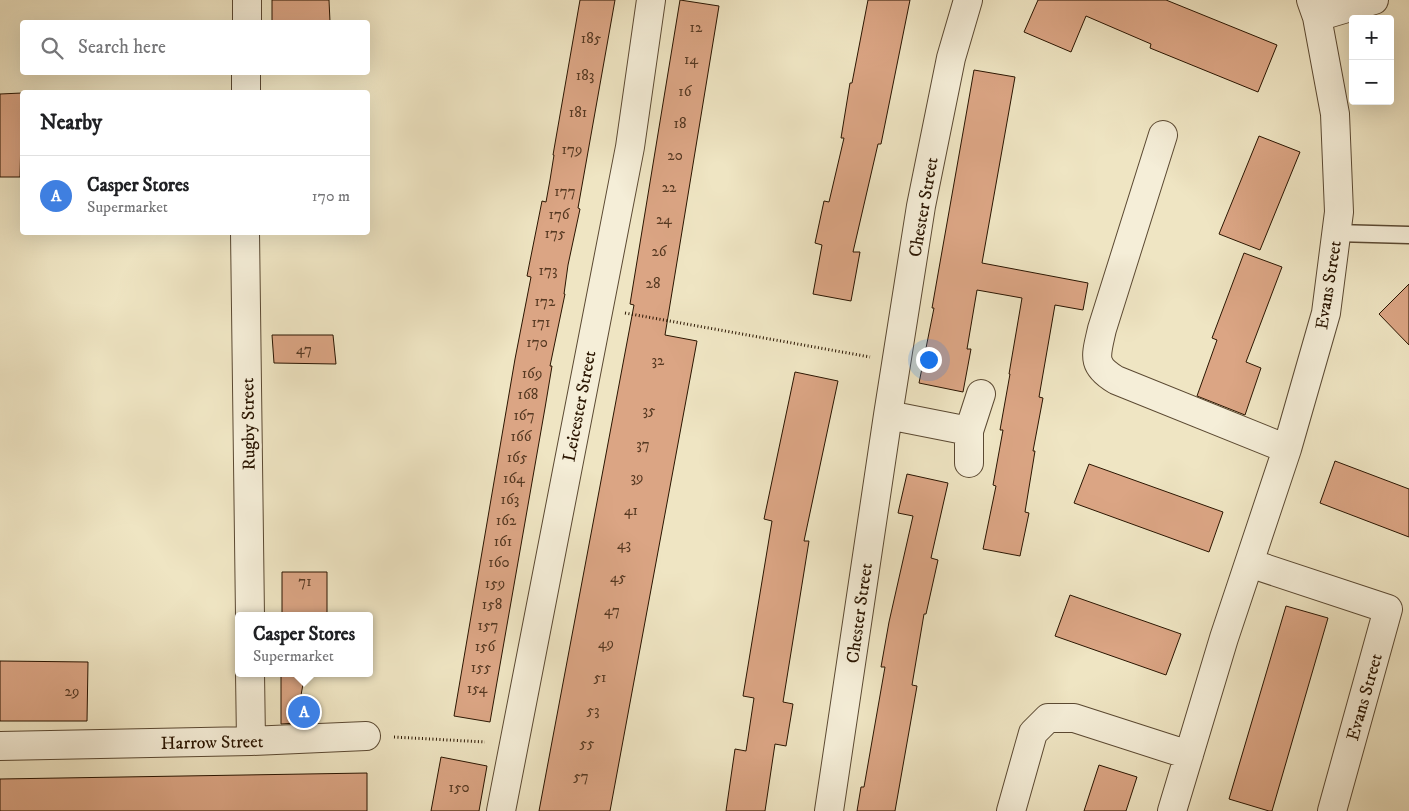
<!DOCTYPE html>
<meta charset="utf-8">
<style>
:root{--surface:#fff;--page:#f6f6f6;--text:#202124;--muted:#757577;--line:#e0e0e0;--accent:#0f766e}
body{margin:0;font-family:"IM FELL DW Pica",serif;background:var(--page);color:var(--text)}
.controls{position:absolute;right:15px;top:15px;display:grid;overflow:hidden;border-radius:5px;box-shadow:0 5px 20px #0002}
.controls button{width:45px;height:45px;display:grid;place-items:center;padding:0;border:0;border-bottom:1px solid var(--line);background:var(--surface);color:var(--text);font:25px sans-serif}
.you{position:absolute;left:928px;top:359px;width:18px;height:18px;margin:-12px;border:4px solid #fff;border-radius:50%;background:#1a73e8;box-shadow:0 0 0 8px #1a73e833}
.badge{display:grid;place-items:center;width:32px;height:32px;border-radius:50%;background:var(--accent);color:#fff;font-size:16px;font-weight:700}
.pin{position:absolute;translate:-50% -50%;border:2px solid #fff;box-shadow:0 1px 5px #0006}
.popup{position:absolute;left:235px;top:612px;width:138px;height:65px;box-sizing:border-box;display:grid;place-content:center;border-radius:5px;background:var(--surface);filter:drop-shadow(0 1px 4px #0005);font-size:16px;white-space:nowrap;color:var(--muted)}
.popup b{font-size:19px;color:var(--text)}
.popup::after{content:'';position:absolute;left:50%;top:100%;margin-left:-10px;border:10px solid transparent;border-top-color:var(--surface)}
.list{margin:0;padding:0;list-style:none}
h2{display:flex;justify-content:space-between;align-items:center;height:65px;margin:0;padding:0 20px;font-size:21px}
h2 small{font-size:16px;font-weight:400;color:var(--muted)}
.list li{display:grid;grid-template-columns:32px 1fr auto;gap:15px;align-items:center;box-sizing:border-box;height:80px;padding:0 20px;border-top:1px solid var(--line)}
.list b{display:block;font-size:19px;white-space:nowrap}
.list p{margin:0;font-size:16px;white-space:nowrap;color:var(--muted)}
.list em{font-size:16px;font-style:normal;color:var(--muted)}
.icon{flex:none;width:28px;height:28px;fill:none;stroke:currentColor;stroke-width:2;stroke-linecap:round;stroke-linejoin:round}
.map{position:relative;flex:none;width:1409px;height:811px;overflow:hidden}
.search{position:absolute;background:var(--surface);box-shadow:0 5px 20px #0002;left:20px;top:20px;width:350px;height:55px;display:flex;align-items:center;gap:12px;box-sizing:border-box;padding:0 18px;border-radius:5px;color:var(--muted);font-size:19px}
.panel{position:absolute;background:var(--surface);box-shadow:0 5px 20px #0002;left:20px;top:90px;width:350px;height:145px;border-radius:5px}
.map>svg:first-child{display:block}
.building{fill:#dba584;stroke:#2a1501}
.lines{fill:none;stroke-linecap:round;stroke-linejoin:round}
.lane-casing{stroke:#5b4932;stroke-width:19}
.street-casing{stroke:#5b4932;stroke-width:30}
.path{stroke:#2a1501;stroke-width:3;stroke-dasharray:1 2.5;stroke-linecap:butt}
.lane{stroke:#f5eed8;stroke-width:16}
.street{stroke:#f5eed8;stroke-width:28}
.labels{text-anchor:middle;stroke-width:4.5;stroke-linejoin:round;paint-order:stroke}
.number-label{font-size:15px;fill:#563922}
.street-label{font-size:18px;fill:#2a1501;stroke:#f5eed8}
</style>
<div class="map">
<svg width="1409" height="811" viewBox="0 0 1409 811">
<rect width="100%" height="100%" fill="#efe5c3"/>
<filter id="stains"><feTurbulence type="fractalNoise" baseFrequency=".004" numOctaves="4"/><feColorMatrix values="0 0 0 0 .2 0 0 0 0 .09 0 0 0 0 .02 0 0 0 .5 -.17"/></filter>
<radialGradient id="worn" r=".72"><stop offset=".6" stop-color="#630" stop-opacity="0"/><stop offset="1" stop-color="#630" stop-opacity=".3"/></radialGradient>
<!-- building -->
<path class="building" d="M 272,0 L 329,0 L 330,22 L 272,22 Z
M 580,0 L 615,0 L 578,208 L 580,209 L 568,265 L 564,294 L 565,294 L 550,366 L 552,366 L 545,408 L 490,722 L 454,716 L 515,359 L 531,277 L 527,276 L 542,201 L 546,202 L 550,180 L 554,155 L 553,155 Z
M 680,0 L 719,6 L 665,335 L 697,341 L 610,811 L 539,811 L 634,305 L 630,304 Z
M 868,0 L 910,0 L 881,144 L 878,144 L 853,252 L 860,252 L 851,301 L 813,294 L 822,245 L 815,243 L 824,201 L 829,202 L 844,138 L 841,138 L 850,83 L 852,83 Z
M 1038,0 L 1166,0 L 1277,45 L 1258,92 L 1150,48 L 1151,44 L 1086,16 L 1071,52 L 1024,32 Z
M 974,70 L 1015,77 L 982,263 L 1088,283 L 1083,310 L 1055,305 L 1039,397 L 1043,398 L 1033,451 L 1035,451 L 1025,512 L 1029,513 L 1020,556 L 983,549 L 996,486 L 993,485 L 1003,430 L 1000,430 L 1010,374 L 1009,374 L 1022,298 L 977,290 L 967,349 L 971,349 L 963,392 L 919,383 L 934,308 L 932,308 Z
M 22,93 L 20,177 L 0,177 L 0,94 Z
M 1259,136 L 1300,152 L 1260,250 L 1219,234 Z
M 1244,253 L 1282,267 L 1246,362 L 1261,368 L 1245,415 L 1197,396 L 1217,340 L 1212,338 Z
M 1409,284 L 1409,345 L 1379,314 Z
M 272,335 L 333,335 L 336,364 L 274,363 Z
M 795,372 L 838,381 L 804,541 L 809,541 L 783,702 L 793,704 L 786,746 L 775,744 L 765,811 L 726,811 L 735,749 L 746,751 L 754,698 L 743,696 L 772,521 L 764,519 Z
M 1335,461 L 1409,489 L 1409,537 L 1320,503 Z
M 1089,464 L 1223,512 L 1209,552 L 1074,503 Z
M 907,474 L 948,483 L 931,558 L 938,560 L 926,614 L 924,614 L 912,685 L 917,686 L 895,811 L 857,811 L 861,787 L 864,787 L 885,667 L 881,667 L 889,622 L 913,516 L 898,513 Z
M 282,572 L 327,572 L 327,616 L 282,616 Z
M 1070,595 L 1181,634 L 1166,675 L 1055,636 Z
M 1286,606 L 1328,618 L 1272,811 L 1269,811 L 1229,799 Z
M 0,661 L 88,662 L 87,721 L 0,721 Z
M 281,673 L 305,673 L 296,723 L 281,724 Z
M 441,757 L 487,766 L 479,811 L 431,811 Z
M 1099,765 L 1137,777 L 1126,811 L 1084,811 Z
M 367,773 L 367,811 L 0,811 L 0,779 Z"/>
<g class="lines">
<!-- lane casing -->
<g class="lane-casing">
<path id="lane" d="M 1336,233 L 1409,235"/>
</g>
<!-- street casing -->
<g class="street-casing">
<path id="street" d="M 1317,17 L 1374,0
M 247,22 L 247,0
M 246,92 L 246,72
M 1163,135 L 1102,329 C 1096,356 1091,365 1116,380 L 1287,449
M 245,232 L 250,616
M 888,415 L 969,431
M 969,463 L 969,431 L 981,394
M 1249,563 L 1388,609 L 1332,811
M 250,673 L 251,741
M 0,746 L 251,741 L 366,736
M 501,811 L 630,147 L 651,0
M 829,811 L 888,415 L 921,206 L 951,58 L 968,0
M 1011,811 L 1033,733 L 1048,718 L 1074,718 L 1189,755
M 1172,811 L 1224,638 L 1287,449 L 1326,313 L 1339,212 L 1335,114 L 1317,17 L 1311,0"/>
</g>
<!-- path -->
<path class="path" d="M 625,313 L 870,357
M 394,737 L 485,742"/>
<!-- lane -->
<use href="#lane" class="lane"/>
<!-- street -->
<use href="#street" class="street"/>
</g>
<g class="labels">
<!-- number labels -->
<g class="number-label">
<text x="696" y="32">12</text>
<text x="591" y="43">185</text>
<text x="691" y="64">14</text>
<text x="585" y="80">183</text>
<text x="685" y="96">16</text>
<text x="578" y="117">181</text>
<text x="680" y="128">18</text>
<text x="572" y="154">179</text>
<text x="675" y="160">20</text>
<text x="669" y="192">22</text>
<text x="565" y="196">177</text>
<text x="559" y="219">176</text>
<text x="664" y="224">24</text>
<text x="555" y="238">175</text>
<text x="659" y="256">26</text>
<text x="548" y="275">173</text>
<text x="653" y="288">28</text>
<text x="545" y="306">172</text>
<text x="541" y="327">171</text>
<text x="537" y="347">170</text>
<text x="304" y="354">47</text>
<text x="658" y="365">32</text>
<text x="532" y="378">169</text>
<text x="528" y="399">168</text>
<text x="649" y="415">35</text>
<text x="524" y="420">167</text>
<text x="521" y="441">166</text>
<text x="643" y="449">37</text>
<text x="517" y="462">165</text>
<text x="637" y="482">39</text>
<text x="514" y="483">164</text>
<text x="510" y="504">163</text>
<text x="631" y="515">41</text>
<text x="506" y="525">162</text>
<text x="503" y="546">161</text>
<text x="624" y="549">43</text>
<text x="499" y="567">160</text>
<text x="618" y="582">45</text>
<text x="305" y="586">71</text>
<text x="495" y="588">159</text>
<text x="492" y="609">158</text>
<text x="612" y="615">47</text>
<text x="488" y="630">157</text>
<text x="606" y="648">49</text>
<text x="485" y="651">156</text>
<text x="481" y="672">155</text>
<text x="600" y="682">51</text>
<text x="477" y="693">154</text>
<text x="72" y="696">29</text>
<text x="593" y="715">53</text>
<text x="587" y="748">55</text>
<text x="581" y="781">57</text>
<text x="459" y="792">150</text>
</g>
<!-- street labels -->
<g class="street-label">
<text transform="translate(923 207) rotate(-80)" y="6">Chester Street</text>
<text transform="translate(1328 285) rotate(-81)" y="6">Evans Street</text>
<text transform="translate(579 406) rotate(-79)" y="6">Leicester Street</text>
<text transform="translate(248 424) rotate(-91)" y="6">Rugby Street</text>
<text transform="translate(859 613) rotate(-82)" y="6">Chester Street</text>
<text transform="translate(1364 697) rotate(-74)" y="6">Evans Street</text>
<text transform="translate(212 742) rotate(-1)" y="6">Harrow Street</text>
</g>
</g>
<rect width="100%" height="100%" filter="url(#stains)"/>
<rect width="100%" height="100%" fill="url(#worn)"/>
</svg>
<div class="controls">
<button>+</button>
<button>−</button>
</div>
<div class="you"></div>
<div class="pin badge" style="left:304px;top:712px;background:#3f7fe0">A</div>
<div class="popup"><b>Casper Stores</b>Supermarket</div>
<div class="search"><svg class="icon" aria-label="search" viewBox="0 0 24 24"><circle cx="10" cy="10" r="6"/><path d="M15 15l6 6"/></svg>Search here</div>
<section class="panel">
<h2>Nearby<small></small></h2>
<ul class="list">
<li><span class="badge" style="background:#3f7fe0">A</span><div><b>Casper Stores</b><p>Supermarket</p></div><em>170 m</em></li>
</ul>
</section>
</div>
